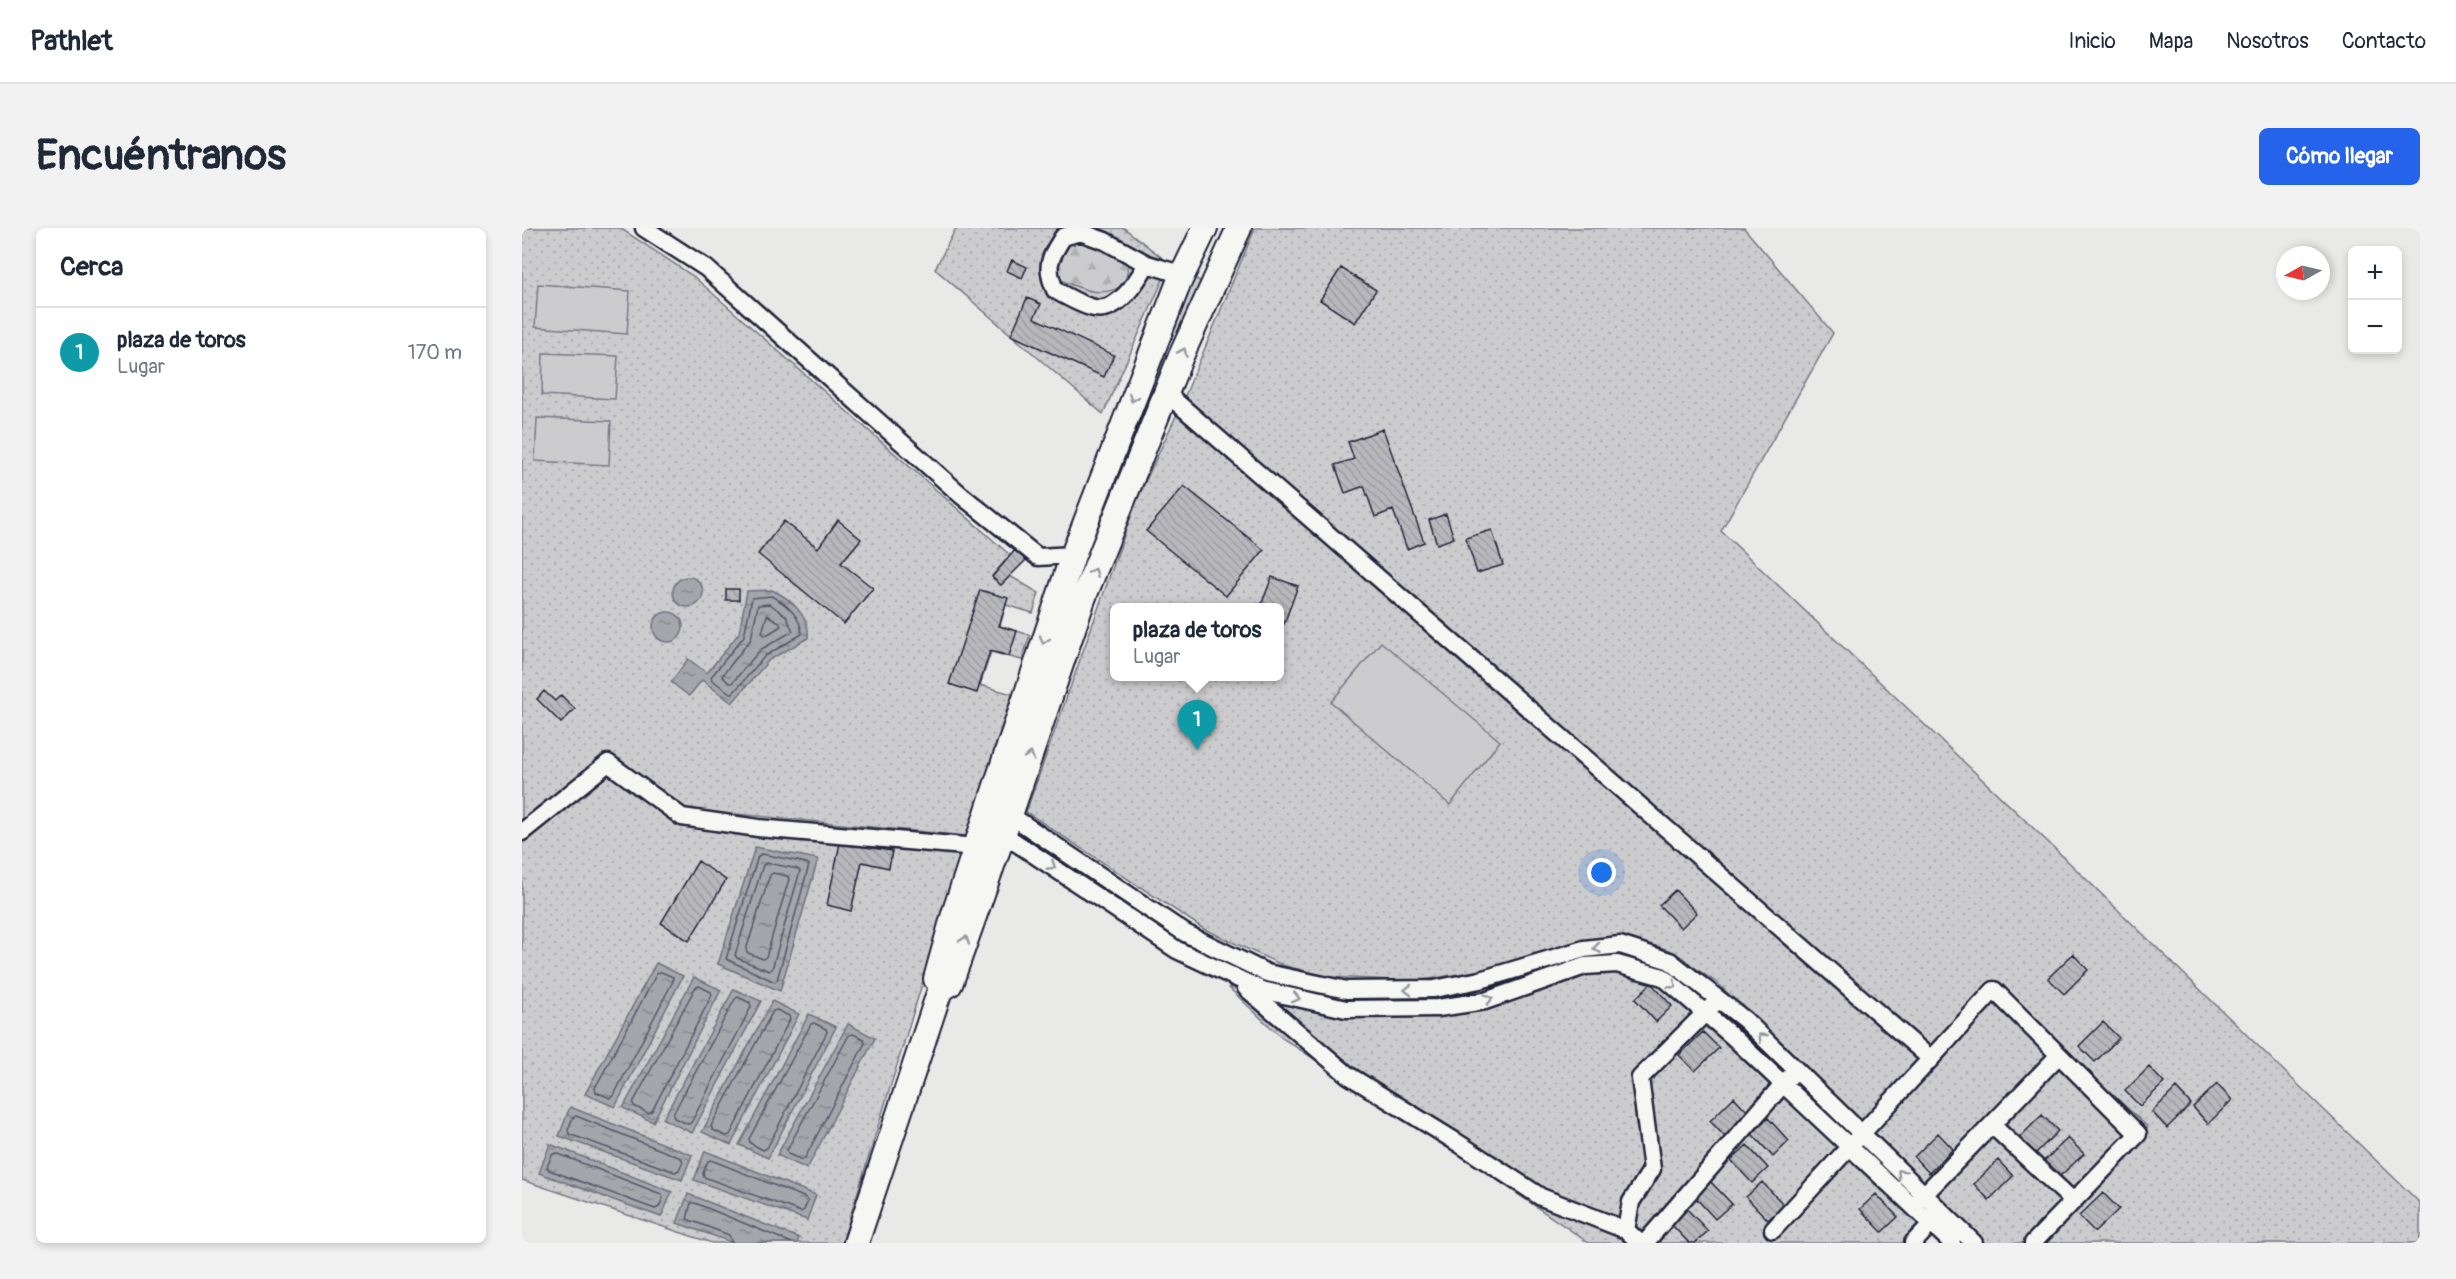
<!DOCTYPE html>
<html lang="es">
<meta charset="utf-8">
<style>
:root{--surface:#fff;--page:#f2f2f3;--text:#1f2937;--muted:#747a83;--line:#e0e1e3;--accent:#2563eb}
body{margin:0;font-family:Pangolin,sans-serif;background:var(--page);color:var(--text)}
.controls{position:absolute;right:18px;top:18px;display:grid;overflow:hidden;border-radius:9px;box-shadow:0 3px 9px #0003}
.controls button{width:54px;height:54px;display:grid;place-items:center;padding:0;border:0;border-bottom:2px solid var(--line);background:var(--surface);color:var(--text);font:30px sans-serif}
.compass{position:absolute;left:1754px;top:18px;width:54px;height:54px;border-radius:50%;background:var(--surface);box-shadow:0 3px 9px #0003;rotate:262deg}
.you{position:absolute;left:1080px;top:645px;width:21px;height:21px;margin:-15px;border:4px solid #fff;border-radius:50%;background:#1a73e8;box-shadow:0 0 0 9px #1a73e833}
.badge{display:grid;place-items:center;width:39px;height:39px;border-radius:50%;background:var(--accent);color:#fff;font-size:20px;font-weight:700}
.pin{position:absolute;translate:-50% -50px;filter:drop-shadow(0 2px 3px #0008)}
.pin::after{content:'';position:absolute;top:32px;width:21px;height:18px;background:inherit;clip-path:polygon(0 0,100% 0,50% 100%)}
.popup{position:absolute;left:588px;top:375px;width:174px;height:78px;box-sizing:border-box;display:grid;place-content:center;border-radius:9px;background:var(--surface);filter:drop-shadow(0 2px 4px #0005);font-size:20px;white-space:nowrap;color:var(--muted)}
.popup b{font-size:22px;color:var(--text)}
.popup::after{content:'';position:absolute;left:50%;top:100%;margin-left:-12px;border:12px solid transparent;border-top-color:var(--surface)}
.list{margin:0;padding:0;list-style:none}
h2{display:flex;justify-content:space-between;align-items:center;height:78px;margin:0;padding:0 24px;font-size:26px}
h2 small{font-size:20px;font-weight:400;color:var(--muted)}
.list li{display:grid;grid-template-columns:39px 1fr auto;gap:18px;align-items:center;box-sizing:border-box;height:90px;padding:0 24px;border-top:2px solid var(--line)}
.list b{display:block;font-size:22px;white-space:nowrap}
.list p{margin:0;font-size:20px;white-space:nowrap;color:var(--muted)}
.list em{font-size:20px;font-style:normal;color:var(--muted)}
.map{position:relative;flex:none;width:1898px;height:1015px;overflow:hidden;border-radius:9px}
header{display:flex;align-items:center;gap:36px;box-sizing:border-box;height:84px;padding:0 30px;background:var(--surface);border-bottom:2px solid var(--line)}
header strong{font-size:28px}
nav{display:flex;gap:33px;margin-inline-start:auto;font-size:21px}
.intro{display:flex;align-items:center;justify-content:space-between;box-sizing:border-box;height:144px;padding:0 36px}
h1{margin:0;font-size:42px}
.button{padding:15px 27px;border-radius:9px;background:var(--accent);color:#fff;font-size:21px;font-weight:700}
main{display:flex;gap:36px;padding:0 36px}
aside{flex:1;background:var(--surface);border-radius:9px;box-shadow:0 3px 9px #0003}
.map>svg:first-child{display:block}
.grass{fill:url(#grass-dots);stroke:#777784;stroke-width:1.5;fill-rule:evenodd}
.forest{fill:url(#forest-firs);stroke:#777784;stroke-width:1.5}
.green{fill:#ccccce;stroke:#777784;stroke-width:1.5}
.water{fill:url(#water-ripples);stroke:#71717f;stroke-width:1.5}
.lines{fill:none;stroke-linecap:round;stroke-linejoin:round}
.shore{stroke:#565668;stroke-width:1.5}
.building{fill:url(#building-back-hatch);stroke:#22223b;stroke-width:1.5}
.street-casing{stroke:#22223b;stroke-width:21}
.secondary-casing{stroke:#22223b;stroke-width:28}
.street{stroke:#f6f6f2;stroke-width:16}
.secondary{stroke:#f6f6f2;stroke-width:24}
.oneway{stroke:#9797a0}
</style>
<header>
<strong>Pathlet</strong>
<nav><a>Inicio</a><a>Mapa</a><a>Nosotros</a><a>Contacto</a></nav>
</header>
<div class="intro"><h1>Encuéntranos</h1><a class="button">Cómo llegar</a></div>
<main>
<aside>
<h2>Cerca<small></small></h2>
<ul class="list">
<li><span class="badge" style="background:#0f9aa8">1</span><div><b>plaza de toros</b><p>Lugar</p></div><em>170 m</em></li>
</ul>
</aside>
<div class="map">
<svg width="1898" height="1015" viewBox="0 0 1898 1015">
<defs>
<pattern id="grass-dots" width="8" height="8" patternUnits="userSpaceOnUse" patternTransform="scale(1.5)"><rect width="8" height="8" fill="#ccccce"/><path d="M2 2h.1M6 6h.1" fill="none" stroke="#afafb2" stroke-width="1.8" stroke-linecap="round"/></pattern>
<pattern id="forest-firs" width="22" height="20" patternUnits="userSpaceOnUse" patternTransform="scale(1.5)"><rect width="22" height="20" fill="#ccccce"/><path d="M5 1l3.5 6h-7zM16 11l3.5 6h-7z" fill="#afafb2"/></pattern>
<pattern id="water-ripples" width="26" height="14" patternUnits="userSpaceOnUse" patternTransform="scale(1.5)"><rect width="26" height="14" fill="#a5a5ac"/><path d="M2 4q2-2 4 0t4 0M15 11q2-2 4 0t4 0" fill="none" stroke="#86868d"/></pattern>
<pattern id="building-back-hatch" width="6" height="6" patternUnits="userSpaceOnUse" patternTransform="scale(1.5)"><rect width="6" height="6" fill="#b8b8bc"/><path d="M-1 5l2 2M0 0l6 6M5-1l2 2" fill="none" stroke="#9e9ea2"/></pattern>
</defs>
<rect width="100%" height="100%" fill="#e9e9e7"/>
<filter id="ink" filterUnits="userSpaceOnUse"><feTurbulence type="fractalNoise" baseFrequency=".0167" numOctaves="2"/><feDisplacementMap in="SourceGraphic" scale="12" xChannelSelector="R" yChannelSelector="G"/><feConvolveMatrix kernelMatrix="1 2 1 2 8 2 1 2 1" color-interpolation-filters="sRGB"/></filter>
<g filter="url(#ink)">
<!-- grass -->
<path class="grass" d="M 0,0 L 98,0 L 171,48 L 488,327 L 470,348 L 479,357 L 488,348 L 517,365 L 511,385 L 484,377 L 478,398 L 508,407 L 500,432 L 469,424 L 458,457 L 490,466 L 445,608 L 214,586 L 204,601 L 440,627 L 320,1015 L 190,1015 L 0,952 Z
M 434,0 L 602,0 L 648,36 L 581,186 L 413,41 Z
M 733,0 L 1222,0 L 1311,105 L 1199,303 L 1527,615 L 1898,975 L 1898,1015 L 1516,1015 L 1626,899 L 1542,821 L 1477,753 L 1342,895 L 1194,754 L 1149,724 L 1100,709 L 1063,712 L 966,741 L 895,753 L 807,749 L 760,737 L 682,701 L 504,584 L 614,274 L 660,175 ZM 592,380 L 758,380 L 758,448 L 592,448 Z
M 504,605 L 731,744 L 730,750 L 661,718 L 502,609 Z
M 1105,743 L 1134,755 L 1176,786 L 1114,848 L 1126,940 L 1105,970 L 1114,1015 L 1067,1015 L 939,927 L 760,810 L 706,759 L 794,783 L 894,787 L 1058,746 Z
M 1476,762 L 1532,824 L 1401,955 L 1346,902 Z
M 1182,791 L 1254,858 L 1121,1012 L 1108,1000 L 1114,974 L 1134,941 L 1123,852 Z
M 1540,829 L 1615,898 L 1550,966 L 1475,897 Z
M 1259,864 L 1403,996 L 1386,1015 L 1128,1015 Z
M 1470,902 L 1545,972 L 1501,1015 L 1457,1015 L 1408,967 Z"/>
<!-- forest -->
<path class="forest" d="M 556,11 L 600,27 L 606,38 L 603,56 C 580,72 557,60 534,50 L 532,31 L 544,15 Z"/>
<!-- green -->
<path class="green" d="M 672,50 L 682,55 L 656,113 L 645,108 Z
M 16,56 L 108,63 L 105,106 L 13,99 Z
M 21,125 L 96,128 L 93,171 L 20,167 Z
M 637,128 L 648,132 L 561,349 L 552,346 Z
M 15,190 L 89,193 L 87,237 L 13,233 Z
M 859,414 L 978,513 L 928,577 L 809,474 Z"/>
<!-- water -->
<path class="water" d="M151 364a15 15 0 1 1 30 0a15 15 0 1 1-30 0Z
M 250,362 C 268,370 289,389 286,410 L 247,432 L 210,475 L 180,452 L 167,468 L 149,454 L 166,431 L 185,445 L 217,405 L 225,363 Z
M131 399a15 15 0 1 1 30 0a15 15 0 1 1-30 0Z
M 233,619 L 296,631 L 258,763 L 196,736 Z
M 134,735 L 161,748 L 93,879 L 63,866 Z
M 172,749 L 199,762 L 131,894 L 101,880 Z
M 212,761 L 239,773 L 170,905 L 141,891 Z
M 250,773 L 277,786 L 209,917 L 180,904 Z
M 287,786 L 314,799 L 246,930 L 217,917 Z
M 326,796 L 353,810 L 285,941 L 255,927 Z
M 48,879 L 170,927 L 160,952 L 37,908 Z
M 28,916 L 150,964 L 139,989 L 17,945 Z
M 183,923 L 294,967 L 285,992 L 172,952 Z
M 166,966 L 277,1010 L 275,1015 L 212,1015 L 155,995 Z"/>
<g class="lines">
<!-- shore -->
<path class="shore" d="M 249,368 C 264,375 279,389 280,406 L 243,428 L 211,465 L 208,465 L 190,452 L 189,449 L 222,408 L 230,370 Z
M 248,376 L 264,388 L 271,403 L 238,422 L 210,455 L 207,455 L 200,448 L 229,411 L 236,377 Z
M 245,387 L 257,394 L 259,398 L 243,408 L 240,405 Z
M 240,626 L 285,635 L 287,637 L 255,752 L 253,754 L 204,731 L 236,628 Z
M 245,635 L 276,641 L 278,643 L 250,741 L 247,743 L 215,730 L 213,727 L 241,637 Z
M 251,645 L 265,648 L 267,651 L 244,729 L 241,731 L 226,725 L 224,722 L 248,647 Z
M 139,744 L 151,749 L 151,753 L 91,869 L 88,870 L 74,864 L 73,860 L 135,745 Z
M 177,758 L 189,764 L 190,767 L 130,883 L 126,885 L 112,878 L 111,875 L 173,760 Z
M 216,769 L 228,775 L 229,779 L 169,895 L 166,896 L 152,890 L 151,886 L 213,771 Z
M 255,782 L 267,788 L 268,791 L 208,907 L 204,908 L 191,902 L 189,898 L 251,783 Z
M 292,795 L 304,801 L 305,804 L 245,920 L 241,922 L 228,915 L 227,911 L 289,796 Z
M 331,806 L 342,811 L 343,815 L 283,930 L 280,932 L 266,926 L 265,922 L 327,807 Z
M 54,888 L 159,930 L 161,933 L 157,942 L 153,944 L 47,906 L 46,902 L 51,889 Z
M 34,925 L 139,966 L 141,970 L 137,979 L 133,981 L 27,942 L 25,939 L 30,927 Z
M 189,932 L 284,970 L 286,973 L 282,982 L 279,984 L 182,949 L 181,945 L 186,933 Z
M 210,1015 L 207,1007 L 165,991 L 169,975 L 173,975 L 270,1015"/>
</g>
<!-- building -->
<path class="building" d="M 490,32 L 505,39 L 500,50 L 485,43 Z
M 819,40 L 854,62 L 833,95 L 798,72 Z
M 505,70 L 519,76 L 512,90 L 592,127 L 582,149 L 489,107 Z
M 861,201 L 902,314 L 885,321 L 871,282 L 853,289 L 842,258 L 823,265 L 813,237 L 832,231 L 826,214 Z
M 662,258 L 742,322 L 704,368 L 624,303 Z
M 924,286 L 932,310 L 915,316 L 907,292 Z
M 316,292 L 339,311 L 319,335 L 351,360 L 322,396 L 236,326 L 262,293 L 296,320 Z
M 970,302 L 981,337 L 955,345 L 944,310 Z
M 493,322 L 504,332 L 479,357 L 470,349 Z
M 750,349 L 776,358 L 762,396 L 758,395 L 758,380 L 738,380 Z
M 204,361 L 217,361 L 217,372 L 204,372 Z
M 458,362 L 486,370 L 477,398 L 495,403 L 487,428 L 468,423 L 455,465 L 427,456 Z
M 22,463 L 33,473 L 39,467 L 53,481 L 39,495 L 15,471 Z
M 318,615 L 370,623 L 367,640 L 340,634 L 329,683 L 305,677 Z
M 176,633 L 204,652 L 167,713 L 139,695 Z
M 1153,662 L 1175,685 L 1159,700 L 1137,677 Z
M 1551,726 L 1566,742 L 1542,766 L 1526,750 Z
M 1129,755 L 1150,778 L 1134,794 L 1113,771 Z
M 1581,794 L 1597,810 L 1573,834 L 1557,818 Z
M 1181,804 L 1197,820 L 1173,843 L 1157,827 Z
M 1627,839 L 1642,855 L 1618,878 L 1603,863 Z
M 1695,856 L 1710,872 L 1686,896 L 1671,879 Z
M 1654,860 L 1669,876 L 1645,900 L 1630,884 Z
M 1212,869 L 1227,885 L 1203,909 L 1188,893 Z
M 1520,887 L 1536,903 L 1512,927 L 1496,911 Z
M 1246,890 L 1267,913 L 1251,929 L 1230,906 Z
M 1416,905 L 1431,921 L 1407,945 L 1392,929 Z
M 1546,910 L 1562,926 L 1537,949 L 1522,933 Z
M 1225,917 L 1246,940 L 1230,955 L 1209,932 Z
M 1476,932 L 1491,948 L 1467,972 L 1452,956 Z
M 1188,953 L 1210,976 L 1193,991 L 1172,968 Z
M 1240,954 L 1262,977 L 1246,992 L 1224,969 Z
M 1581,965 L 1597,981 L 1573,1004 L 1557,988 Z
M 1354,966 L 1376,989 L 1360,1004 L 1338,981 Z
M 1164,980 L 1186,1003 L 1173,1015 L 1167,1015 L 1148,995 Z"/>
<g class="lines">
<!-- street casing -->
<g class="street-casing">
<path id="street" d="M 122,0 L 184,40 L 439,267 L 516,329 L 551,327
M 625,36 C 615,53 596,85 572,80 C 559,77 545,69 533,62 C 523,38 527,31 541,9 L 558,4 L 583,13 L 625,36 L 661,47
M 644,165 L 1409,831
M 488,587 L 663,705 L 745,745 L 825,762 L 912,761 L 958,752 L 1062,721 L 1098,717 L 1148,733 L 1223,792 L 1452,1015
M 0,604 L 86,535 L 160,589 L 236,600 L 454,619
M 481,606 L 655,722 L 740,762 L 824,781 L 916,780 L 963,773 L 1063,738 L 1095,736 L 1141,749 L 1210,808 L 1430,1015
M 724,760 L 826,847 L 933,913 L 1019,969 L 1104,1002 L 1118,1015
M 1470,897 L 1551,973
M 1394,975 L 1537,827
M 1104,1002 L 1109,974 L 1130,941 L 1118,850 L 1191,777
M 1251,1002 L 1472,762 L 1616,906 L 1511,1015
M 1123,1015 L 1268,848
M 1391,1015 L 1410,995"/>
</g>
<!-- secondary casing -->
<g class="secondary-casing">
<path id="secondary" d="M 414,751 L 432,686 L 472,564 L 551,327 L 657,54 L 683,0
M 334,1015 L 418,762 L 428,756 L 488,587 L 561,371 L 659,128 L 717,0"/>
</g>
<!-- street -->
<use href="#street" class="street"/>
<!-- secondary -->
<use href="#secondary" class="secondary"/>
</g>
<!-- one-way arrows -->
<defs><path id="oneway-chevron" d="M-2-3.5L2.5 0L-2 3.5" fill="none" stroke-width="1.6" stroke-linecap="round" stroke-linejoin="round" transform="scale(1.5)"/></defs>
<g class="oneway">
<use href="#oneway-chevron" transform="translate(661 124) rotate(-66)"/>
<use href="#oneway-chevron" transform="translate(611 170) rotate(111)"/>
<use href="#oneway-chevron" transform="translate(572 344) rotate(-68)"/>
<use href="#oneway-chevron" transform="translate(522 412) rotate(108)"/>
<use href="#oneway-chevron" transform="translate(508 528) rotate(-72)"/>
<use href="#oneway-chevron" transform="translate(530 638) rotate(33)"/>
<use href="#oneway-chevron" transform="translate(443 712) rotate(-70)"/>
<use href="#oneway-chevron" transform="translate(1075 720) rotate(173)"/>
<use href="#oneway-chevron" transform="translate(1151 757) rotate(39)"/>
<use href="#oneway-chevron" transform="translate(886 762) rotate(179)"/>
<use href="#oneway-chevron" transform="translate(774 770) rotate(13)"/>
<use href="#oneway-chevron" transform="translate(967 771) rotate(-15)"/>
<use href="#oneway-chevron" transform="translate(1240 809) rotate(-136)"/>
<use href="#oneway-chevron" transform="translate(1379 945) rotate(-135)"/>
</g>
</g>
</svg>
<div class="controls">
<button>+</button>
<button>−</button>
</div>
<svg class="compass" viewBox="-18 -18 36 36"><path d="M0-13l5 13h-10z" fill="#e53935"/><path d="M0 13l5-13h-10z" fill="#747a83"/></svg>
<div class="you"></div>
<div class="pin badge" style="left:675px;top:522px;background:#0f9aa8">1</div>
<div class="popup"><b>plaza de toros</b>Lugar</div>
</div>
</main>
